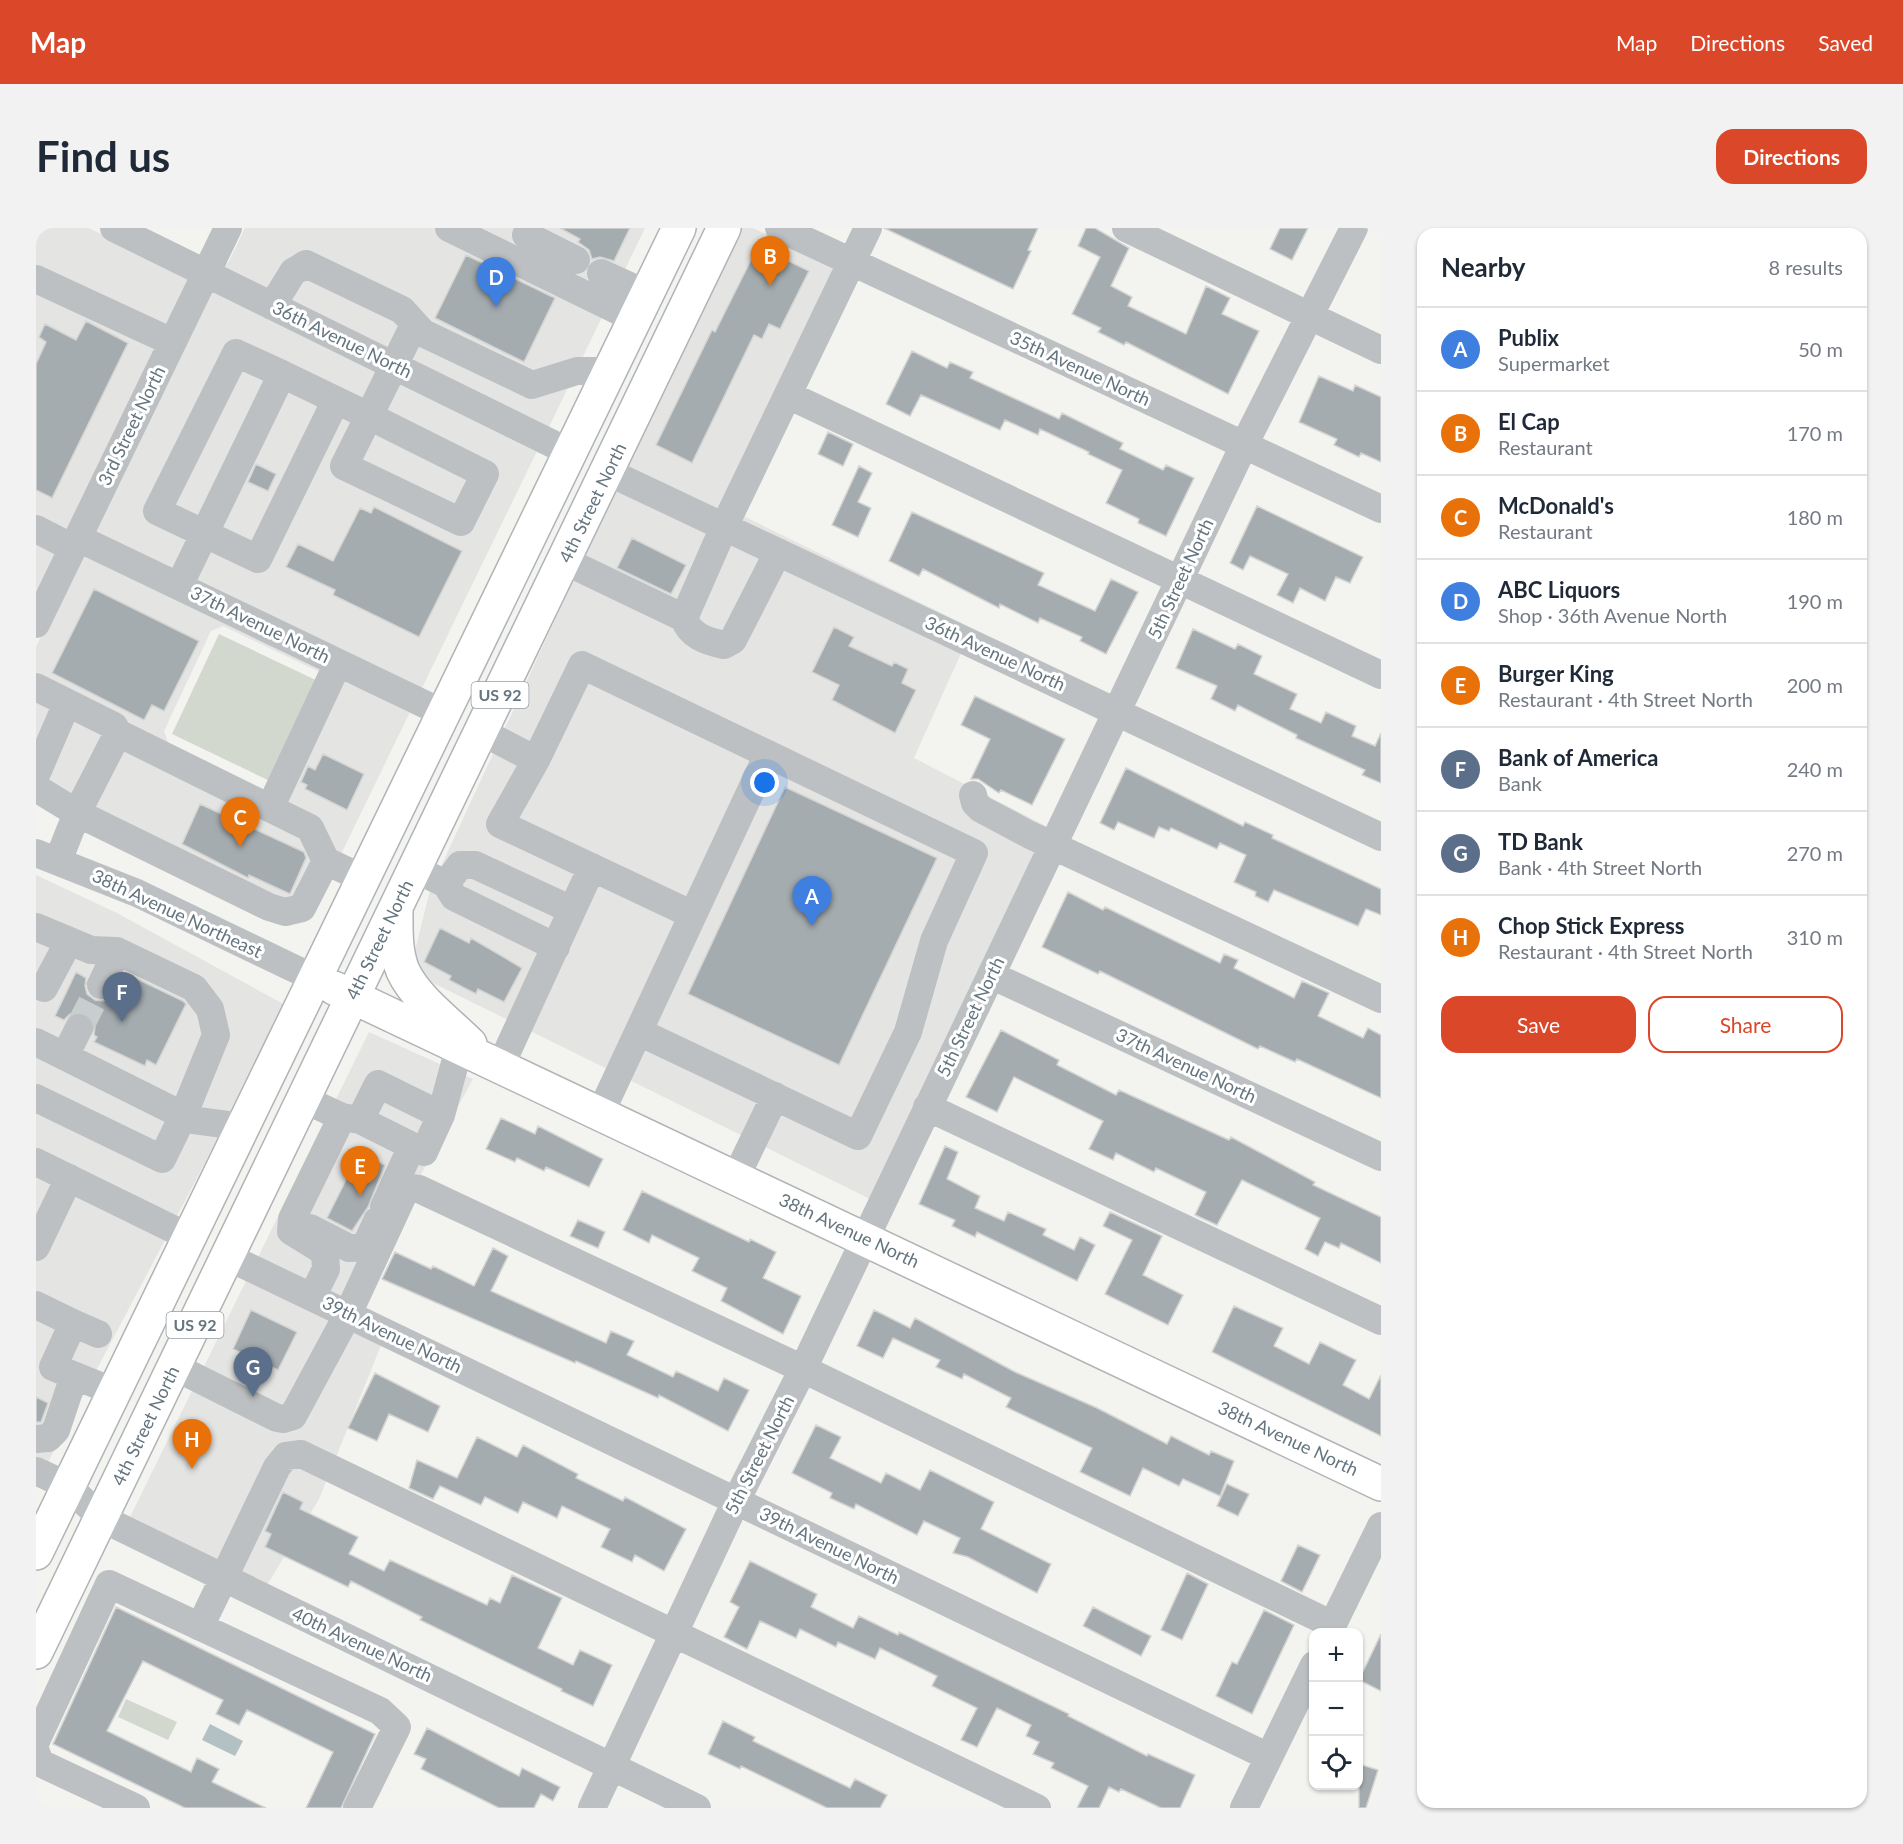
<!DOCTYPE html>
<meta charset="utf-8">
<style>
:root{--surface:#fff;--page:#f2f2f3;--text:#1f2937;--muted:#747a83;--line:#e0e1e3;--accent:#da4729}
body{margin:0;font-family:Lato,sans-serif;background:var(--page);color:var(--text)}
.controls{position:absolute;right:18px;bottom:18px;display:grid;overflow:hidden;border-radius:12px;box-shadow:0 2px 4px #0004}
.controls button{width:54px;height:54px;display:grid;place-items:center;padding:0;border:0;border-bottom:2px solid var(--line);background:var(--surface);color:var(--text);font:30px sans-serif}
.you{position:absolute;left:729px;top:555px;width:21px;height:21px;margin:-15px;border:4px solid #fff;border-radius:50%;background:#1a73e8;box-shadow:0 0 0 9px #1a73e833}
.badge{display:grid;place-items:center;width:39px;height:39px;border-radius:50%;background:var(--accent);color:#fff;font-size:20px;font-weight:700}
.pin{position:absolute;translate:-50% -50px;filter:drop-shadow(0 2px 3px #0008)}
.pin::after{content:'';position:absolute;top:32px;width:21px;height:18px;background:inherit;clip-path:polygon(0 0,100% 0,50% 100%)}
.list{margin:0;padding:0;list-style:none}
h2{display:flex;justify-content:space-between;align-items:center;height:78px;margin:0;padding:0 24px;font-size:26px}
h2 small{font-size:20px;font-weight:400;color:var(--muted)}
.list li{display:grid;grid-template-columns:39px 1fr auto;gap:18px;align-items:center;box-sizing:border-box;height:84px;padding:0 24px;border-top:2px solid var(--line)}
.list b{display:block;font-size:22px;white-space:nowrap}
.list p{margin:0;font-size:20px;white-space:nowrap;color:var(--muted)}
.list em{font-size:20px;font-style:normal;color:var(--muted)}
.actions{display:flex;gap:12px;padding:18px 24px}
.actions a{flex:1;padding:14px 0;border:2px solid var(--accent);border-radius:18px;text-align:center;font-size:21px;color:var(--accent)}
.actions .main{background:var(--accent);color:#fff}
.icon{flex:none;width:33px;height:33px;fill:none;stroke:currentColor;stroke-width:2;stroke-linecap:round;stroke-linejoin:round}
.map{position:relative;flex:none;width:1345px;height:1580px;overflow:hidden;border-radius:18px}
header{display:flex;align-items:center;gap:36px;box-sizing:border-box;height:84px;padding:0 30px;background:var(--accent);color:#fff}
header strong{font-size:28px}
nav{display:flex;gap:33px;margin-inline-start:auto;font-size:21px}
.intro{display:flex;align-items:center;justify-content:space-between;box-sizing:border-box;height:144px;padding:0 36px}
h1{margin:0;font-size:42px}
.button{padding:15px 27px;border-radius:18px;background:var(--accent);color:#fff;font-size:21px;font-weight:700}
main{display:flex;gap:36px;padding:0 36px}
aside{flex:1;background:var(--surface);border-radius:18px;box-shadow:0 2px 4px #0004}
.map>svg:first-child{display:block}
.built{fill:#e4e5e3;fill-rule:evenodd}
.green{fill:#d3d8cf}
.water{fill:#b3c0c4}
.building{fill:#a4acb0;stroke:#d4d4d2;stroke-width:1.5}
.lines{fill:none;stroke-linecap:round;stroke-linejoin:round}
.minor-tunnel{stroke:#c8cdcd;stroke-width:28;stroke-dasharray:28 14;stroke-linecap:butt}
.major-casing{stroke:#b0b4b7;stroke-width:36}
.minor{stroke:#bcc0c3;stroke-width:28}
.major{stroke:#fff;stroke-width:33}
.labels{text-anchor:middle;stroke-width:6;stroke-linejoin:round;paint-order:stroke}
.shield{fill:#fff;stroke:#929ea5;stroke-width:1.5}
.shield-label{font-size:16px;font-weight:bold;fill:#64757f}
.street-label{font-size:18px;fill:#64757f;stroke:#fff}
</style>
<header>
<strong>Map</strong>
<nav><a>Map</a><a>Directions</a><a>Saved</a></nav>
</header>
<div class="intro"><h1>Find us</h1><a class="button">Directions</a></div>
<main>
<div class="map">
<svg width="1345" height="1580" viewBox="0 0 1345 1580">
<rect width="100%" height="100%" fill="#f3f3ef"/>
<!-- built -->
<path class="built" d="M 0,0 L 53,0 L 156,51 L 0,373 Z
M 209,0 L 609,0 L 512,201 L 184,40 L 187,33 L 192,35 Z
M 700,0 L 717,0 L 810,44 L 691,280 L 936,400 L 589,240 Z
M 174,60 L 502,221 L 385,462 L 56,304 Z
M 580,260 L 926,423 L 878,530 L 1014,600 L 834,971 L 385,749 L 376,735 L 394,662 Z
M 46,324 L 375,482 L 274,690 L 0,572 L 0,419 ZM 187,398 L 290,447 L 234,564 L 132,515 L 128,503 L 175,403 Z
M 0,647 L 81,685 L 251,778 L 140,990 L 0,922 Z
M 333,804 L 437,851 L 315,1075 L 221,1031 Z
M 0,947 L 130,1010 L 11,1236 L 0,1231 Z
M 211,1051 L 346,1115 L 283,1271 L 230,1359 L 93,1291 Z"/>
<!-- green -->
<path class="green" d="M 183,406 L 286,455 L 238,555 L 136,506 Z
M 90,1471 L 141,1494 L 132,1512 L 82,1489 Z"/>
<!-- water -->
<path class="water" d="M 174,1496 L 207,1513 L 199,1528 L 166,1512 Z"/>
<!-- building -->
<path class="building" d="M 524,0 L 594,0 L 578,33 L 564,29 L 556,31 L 553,22 L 542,14 L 544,11 Z
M 848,0 L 1002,0 L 992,22 L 995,23 L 977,61 Z
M 1050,0 L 1059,0 L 1093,20 L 1075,58 L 1096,69 L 1092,78 L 1150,106 L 1170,58 L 1194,70 L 1186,86 L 1223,103 L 1192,166 L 1090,114 L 1088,117 L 1062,104 L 1065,100 L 1036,86 L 1064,29 L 1042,18 Z
M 1244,0 L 1272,0 L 1256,32 L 1234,21 Z
M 722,18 L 773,43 L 744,101 L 733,96 L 726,111 L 718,107 L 656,235 L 620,217 L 676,102 L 679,104 Z
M 430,27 L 519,70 L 488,134 L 399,90 Z
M 50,93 L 92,115 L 16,270 L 0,262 L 0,136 L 10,114 L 3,109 L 9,96 L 40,112 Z
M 876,123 L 911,140 L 914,134 L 937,144 L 934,150 L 1023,191 L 1026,185 L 1087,215 L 1084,221 L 1127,242 L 1130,237 L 1158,250 L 1130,308 L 1102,295 L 1103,291 L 1070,275 L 1086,242 L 1052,226 L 1053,224 L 1004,201 L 1002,207 L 969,192 L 964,202 L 885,167 L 874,188 L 850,176 Z
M 1283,148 L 1317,163 L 1319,157 L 1345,169 L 1345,234 L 1325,225 L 1323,229 L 1298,217 L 1301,211 L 1263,194 Z
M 792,204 L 817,216 L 807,238 L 782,226 Z
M 220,236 L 240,246 L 232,263 L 212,254 Z
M 823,238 L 836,245 L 822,274 L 835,280 L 822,309 L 796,297 Z
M 1221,278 L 1327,329 L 1314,355 L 1300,349 L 1289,373 L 1264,360 L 1257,375 L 1241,367 L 1252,346 L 1214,328 L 1207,342 L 1194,335 Z
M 338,279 L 426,323 L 383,409 L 297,367 L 299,362 L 250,339 L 262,316 L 297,333 L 324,280 L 335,285 Z
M 876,284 L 1008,345 L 1002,357 L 1059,383 L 1075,351 L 1102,364 L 1070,426 L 1044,413 L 1046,409 L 1004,390 L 1002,395 L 964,376 L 963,380 L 887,341 L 883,348 L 853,333 Z
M 596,310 L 650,337 L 635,366 L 581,340 Z
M 58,361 L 163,413 L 128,483 L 116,477 L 108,492 L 16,445 Z
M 798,399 L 818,409 L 813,418 L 856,438 L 858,434 L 872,441 L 866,455 L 880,462 L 859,505 L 796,472 L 803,457 L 776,444 Z
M 1157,401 L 1199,421 L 1202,416 L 1226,428 L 1218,446 L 1261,466 L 1254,481 L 1285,495 L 1290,484 L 1320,498 L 1316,508 L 1339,518 L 1345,505 L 1345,555 L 1326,547 L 1329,542 L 1260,510 L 1261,507 L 1202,477 L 1199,483 L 1175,471 L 1181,458 L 1140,440 Z
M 939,468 L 1029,511 L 996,577 L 965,562 L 963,565 L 942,551 L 935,551 L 954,511 L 925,497 Z
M 287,526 L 328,546 L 311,582 L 269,561 L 271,557 L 265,554 L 272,538 L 279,542 Z
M 1090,540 L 1207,598 L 1209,594 L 1237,607 L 1236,610 L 1345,661 L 1345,687 L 1330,681 L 1322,698 L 1238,662 L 1232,674 L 1219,668 L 1220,664 L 1198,654 L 1210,627 L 1184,615 L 1181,621 L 1135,600 L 1133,603 L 1123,599 L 1118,610 L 1082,594 L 1078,602 L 1064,595 Z
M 749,559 L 901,630 L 803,837 L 652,766 Z
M 164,576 L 268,624 L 270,630 L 254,666 L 213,647 L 212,650 L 146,616 Z
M 1032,664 L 1067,682 L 1069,679 L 1184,735 L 1188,726 L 1202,732 L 1198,740 L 1258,770 L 1266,753 L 1293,765 L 1282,788 L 1327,810 L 1332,800 L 1345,807 L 1345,870 L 1261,831 L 1259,834 L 1224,818 L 1222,821 L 1064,743 L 1062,746 L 1006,719 Z
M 404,700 L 433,715 L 435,710 L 486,740 L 468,774 L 442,761 L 440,766 L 413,752 L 415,748 L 388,734 Z
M 40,744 L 50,750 L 49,758 L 51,766 L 59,772 L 67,773 L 82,765 L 91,746 L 147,773 L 150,776 L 120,837 L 111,832 L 109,838 L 58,814 L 61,809 L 58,807 L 59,798 L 56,790 L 50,785 L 34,786 L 28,792 L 19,788 Z
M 965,802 L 1023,832 L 1021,837 L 1080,867 L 1083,862 L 1193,912 L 1195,909 L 1279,954 L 1277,957 L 1345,989 L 1345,1035 L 1305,1015 L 1303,1020 L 1289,1014 L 1282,1028 L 1269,1021 L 1284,990 L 1206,952 L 1181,997 L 1159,987 L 1170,964 L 1120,940 L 1118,944 L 1080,925 L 1077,932 L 1053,921 L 1067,893 L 978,849 L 961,884 L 930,869 Z
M 465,890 L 499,906 L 502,898 L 567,931 L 553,959 L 510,939 L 508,943 L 481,930 L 479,934 L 450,921 Z
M 909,918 L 922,924 L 911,951 L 944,968 L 939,980 L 968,993 L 972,984 L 1010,1001 L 1007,1007 L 1038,1022 L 1044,1009 L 1059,1017 L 1041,1053 L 941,1004 L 939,1009 L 916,998 L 919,992 L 883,976 Z
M 324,924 L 349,937 L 332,979 L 316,1003 L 291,990 Z
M 606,963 L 713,1014 L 714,1011 L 740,1024 L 727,1050 L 765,1068 L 747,1106 L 685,1073 L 691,1060 L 656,1043 L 663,1030 L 616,1007 L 613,1015 L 587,1002 Z
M 1074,984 L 1126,1008 L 1107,1047 L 1147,1067 L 1132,1097 L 1069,1066 L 1096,1012 L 1067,998 Z
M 542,992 L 569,1004 L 562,1020 L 534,1008 Z
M 457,1020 L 472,1028 L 455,1063 L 570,1115 L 575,1103 L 598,1113 L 591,1127 L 637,1149 L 640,1143 L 682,1163 L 688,1150 L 713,1162 L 692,1203 L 623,1167 L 622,1170 L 540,1133 L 539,1135 L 346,1051 L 359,1024 L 395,1041 L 397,1038 L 438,1058 Z
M 1198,1078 L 1247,1100 L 1238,1118 L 1273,1136 L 1284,1114 L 1320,1132 L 1307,1157 L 1333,1171 L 1345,1147 L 1345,1208 L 1176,1124 Z
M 215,1082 L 261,1104 L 242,1142 L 197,1121 Z
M 838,1082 L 874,1100 L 879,1090 L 979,1144 L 1061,1180 L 1131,1216 L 1135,1208 L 1173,1227 L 1175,1223 L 1198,1233 L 1184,1268 L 1147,1251 L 1143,1258 L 1107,1240 L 1094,1268 L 1044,1244 L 1056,1220 L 970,1179 L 975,1170 L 928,1146 L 926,1151 L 900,1139 L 904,1132 L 857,1110 L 847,1130 L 821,1118 Z
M 339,1145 L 404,1178 L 392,1204 L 353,1186 L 341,1213 L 312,1200 Z
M 0,1169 L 12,1175 L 5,1194 L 0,1194 Z
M 780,1197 L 805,1209 L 794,1230 L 845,1255 L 850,1245 L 884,1262 L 894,1242 L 958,1274 L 945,1301 L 1015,1336 L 1001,1365 L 932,1329 L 917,1325 L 924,1310 L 888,1293 L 881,1307 L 820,1276 L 818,1281 L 794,1270 L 796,1265 L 756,1245 Z
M 441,1209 L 481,1229 L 487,1217 L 542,1246 L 540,1250 L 587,1273 L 589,1269 L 650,1301 L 628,1343 L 599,1327 L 596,1334 L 565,1319 L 574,1301 L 526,1278 L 521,1290 L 487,1274 L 482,1285 L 449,1269 L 445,1277 L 404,1258 L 397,1271 L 373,1260 L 381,1232 L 421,1250 Z
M 1191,1256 L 1213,1266 L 1202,1288 L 1181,1278 Z
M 247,1264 L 267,1274 L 264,1281 L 322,1309 L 313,1326 L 348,1343 L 354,1332 L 451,1377 L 454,1370 L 464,1375 L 476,1347 L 526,1370 L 502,1420 L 537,1437 L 544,1422 L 576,1437 L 557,1478 L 525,1463 L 526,1461 L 384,1392 L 386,1389 L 315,1353 L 312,1359 L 229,1319 L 235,1306 L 229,1303 Z
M 1262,1317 L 1284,1327 L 1266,1364 L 1245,1353 Z
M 714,1333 L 781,1366 L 775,1379 L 817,1400 L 823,1388 L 862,1407 L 863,1404 L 1033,1486 L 1032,1488 L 1111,1528 L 1112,1526 L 1159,1547 L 1144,1580 L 1125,1580 L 1085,1561 L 1083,1564 L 1073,1559 L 1063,1580 L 1041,1580 L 1052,1558 L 1015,1540 L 1018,1535 L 997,1526 L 1003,1514 L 990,1508 L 995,1497 L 961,1480 L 941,1519 L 925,1512 L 941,1480 L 896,1458 L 901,1448 L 844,1420 L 839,1431 L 802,1414 L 800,1419 L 764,1401 L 760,1410 L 724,1393 L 711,1421 L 688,1409 L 703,1379 L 694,1374 Z
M 1151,1345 L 1172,1356 L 1146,1412 L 1125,1402 Z
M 80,1379 L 339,1506 L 305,1580 L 270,1580 L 297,1524 L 211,1482 L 203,1497 L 180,1486 L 187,1472 L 107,1433 L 71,1503 L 155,1544 L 161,1530 L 183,1541 L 176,1554 L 230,1580 L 149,1580 L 17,1516 Z
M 1057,1379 L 1115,1408 L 1105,1428 L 1047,1398 Z
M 1228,1382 L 1258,1397 L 1216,1486 L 1180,1468 L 1196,1434 L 1201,1436 Z
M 1345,1406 L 1345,1463 L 1323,1452 Z
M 687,1493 L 719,1509 L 717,1513 L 814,1560 L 819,1551 L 851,1567 L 844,1580 L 791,1580 L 705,1538 L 704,1541 L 672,1526 Z
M 391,1500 L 483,1548 L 486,1540 L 524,1559 L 517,1573 L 505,1566 L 498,1580 L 463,1580 L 385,1541 L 390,1531 L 378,1526 Z
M 1323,1536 L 1342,1542 L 1330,1580 L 1323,1580 Z"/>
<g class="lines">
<!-- minor-tunnel -->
<path class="minor-tunnel" d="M 43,800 L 65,757"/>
<!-- major casing -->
<g class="major-casing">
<path id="major" d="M 360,682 C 360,701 359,724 367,743 C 380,771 412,794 434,816
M 298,760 L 1345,1256
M 0,1325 L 643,0
M 0,1424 L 688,0"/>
</g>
<!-- minor -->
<path class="minor" d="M 78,0 L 533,224
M 413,0 L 599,91
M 743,0 L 1345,281
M 1090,0 L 1345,122
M 490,7 L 540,32
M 565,45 L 611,66
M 0,51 L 136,114
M 236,78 L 257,44 L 270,36 L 366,82 L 387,105 L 496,157 L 541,143 L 573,143
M 246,146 L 200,125 L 121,283 L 222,331 L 300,172
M 752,167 L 1345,447
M 333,188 L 449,246 L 425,294 L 308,238 Z
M 572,244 L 1345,609
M 0,301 L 37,320
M 42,310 L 407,485
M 742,324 L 697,412 L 688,417 C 670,413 654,408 648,390 L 688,299 L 832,0
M 529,333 L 648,390
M 143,358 L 246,146 L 333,188 L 378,97
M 0,396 L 192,0
M 0,459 L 78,498 L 82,505
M 446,504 L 500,532
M 0,547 L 31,475
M 0,560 L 41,585 L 233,679 L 249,684 L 266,680 L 290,633
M 937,567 L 939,575 L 945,581 L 994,607 L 1345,771
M 234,580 L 302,435
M 0,625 L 101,665 L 280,751
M 22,633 L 41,585 L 82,505 L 274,600 L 290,633 L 328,651
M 379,641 L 410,656 L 418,669 L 520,719
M 410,656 L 424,637 L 439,637 L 536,682
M 0,699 L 55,722 L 81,723 L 158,760 L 174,781 L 180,807 L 147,888 L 126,931 L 0,870
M 955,747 L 1345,929
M 65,757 L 81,723
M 8,760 L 33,713
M 603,804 L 822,908 L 872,804 L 898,713 L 938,625 L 546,437 L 500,532 L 464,596 L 657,687
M 0,814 L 156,892 L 208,899
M 29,828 L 43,800
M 464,839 L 556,639
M 267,871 L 306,889 L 256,991 L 255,1003 L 289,1024 L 290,1041 L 276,1069
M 891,879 L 1345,1093
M 564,886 L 732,526
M 405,887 L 423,820
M 306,889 L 324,892 L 388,924 L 405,887 L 342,856 L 324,892
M 0,934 L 155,1010
M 700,949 L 739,868
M 348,979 L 376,918
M 274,1000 L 313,1020 L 329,1019 L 341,993
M 0,1019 L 33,950
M 192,1029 L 1233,1529
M 0,1077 L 37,1095 L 17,1139 L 79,1164
M 37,1095 L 62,1106
M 139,1139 L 241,1190 L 247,1191 L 257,1188 L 312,1086 L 368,965 L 375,960 L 383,961 L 767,1141 L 1297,1397
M 0,1211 L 12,1210 L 20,1202 L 38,1148
M 0,1243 L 32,1258 L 65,1290 L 661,1580
M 164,1399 L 241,1239 L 250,1228 L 265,1226 L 1001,1580
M 1293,1404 L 1345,1298
M 0,1513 L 73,1356 L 344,1483 L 361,1499 L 321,1580
M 0,1524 L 4,1535 L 100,1580
M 556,1580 L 700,1273 L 767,1141 L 1208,217 L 1318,0
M 1208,1580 L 1278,1437"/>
<!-- major -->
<use href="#major" class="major"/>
</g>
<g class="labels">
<!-- shield labels -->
<g class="shield">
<rect x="435.5" y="454" width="57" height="26" rx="4.5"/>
<rect x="130.5" y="1084" width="57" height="26" rx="4.5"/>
</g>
<g class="shield-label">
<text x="464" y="473">US 92</text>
<text x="159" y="1103">US 92</text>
</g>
<!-- street labels -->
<g class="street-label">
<text transform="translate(306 112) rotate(26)" y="6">36th Avenue North</text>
<text transform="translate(1044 141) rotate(25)" y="6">35th Avenue North</text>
<text transform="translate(96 198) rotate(-64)" y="6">3rd Street North</text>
<text transform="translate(557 275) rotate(-64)" y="6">4th Street North</text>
<text transform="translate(1145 351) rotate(-65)" y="6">5th Street North</text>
<text transform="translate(224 397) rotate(26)" y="6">37th Avenue North</text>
<text transform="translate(959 426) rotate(25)" y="6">36th Avenue North</text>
<text transform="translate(141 686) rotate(25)" y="6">38th Avenue Northeast</text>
<text transform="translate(344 712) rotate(-64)" y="6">4th Street North</text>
<text transform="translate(935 789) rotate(-64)" y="6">5th Street North</text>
<text transform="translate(1150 838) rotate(25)" y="6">37th Avenue North</text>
<text transform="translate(813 1003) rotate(25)" y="6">38th Avenue North</text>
<text transform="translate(356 1107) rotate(26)" y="6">39th Avenue North</text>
<text transform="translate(110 1198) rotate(-64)" y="6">4th Street North</text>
<text transform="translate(1252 1211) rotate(25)" y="6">38th Avenue North</text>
<text transform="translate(724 1227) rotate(-63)" y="6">5th Street North</text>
<text transform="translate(793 1318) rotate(26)" y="6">39th Avenue North</text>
<text transform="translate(326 1417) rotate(25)" y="6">40th Avenue North</text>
</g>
</g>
</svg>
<div class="controls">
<button>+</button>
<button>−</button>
<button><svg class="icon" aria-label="locate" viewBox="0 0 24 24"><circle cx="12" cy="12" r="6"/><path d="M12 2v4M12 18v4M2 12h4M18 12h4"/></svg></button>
</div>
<div class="you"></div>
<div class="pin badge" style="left:776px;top:698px;background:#3f7fe0">A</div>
<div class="pin badge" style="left:734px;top:58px;background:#e8710a">B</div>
<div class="pin badge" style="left:204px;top:619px;background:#e8710a">C</div>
<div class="pin badge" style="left:460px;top:79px;background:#3f7fe0">D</div>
<div class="pin badge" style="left:324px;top:968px;background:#e8710a">E</div>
<div class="pin badge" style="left:86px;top:794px;background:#5c6f8a">F</div>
<div class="pin badge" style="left:217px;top:1169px;background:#5c6f8a">G</div>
<div class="pin badge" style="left:156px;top:1241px;background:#e8710a">H</div>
</div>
<aside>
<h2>Nearby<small>8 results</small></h2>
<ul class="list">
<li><span class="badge" style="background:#3f7fe0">A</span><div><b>Publix</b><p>Supermarket</p></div><em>50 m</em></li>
<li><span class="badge" style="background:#e8710a">B</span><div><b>El Cap</b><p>Restaurant</p></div><em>170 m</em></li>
<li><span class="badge" style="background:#e8710a">C</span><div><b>McDonald's</b><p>Restaurant</p></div><em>180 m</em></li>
<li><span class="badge" style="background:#3f7fe0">D</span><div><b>ABC Liquors</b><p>Shop · 36th Avenue North</p></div><em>190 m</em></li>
<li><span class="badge" style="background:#e8710a">E</span><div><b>Burger King</b><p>Restaurant · 4th Street North</p></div><em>200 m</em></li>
<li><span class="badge" style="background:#5c6f8a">F</span><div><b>Bank of America</b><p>Bank</p></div><em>240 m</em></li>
<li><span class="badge" style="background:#5c6f8a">G</span><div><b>TD Bank</b><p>Bank · 4th Street North</p></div><em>270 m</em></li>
<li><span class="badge" style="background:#e8710a">H</span><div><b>Chop Stick Express</b><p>Restaurant · 4th Street North</p></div><em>310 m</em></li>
</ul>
<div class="actions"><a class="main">Save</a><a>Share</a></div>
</aside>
</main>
